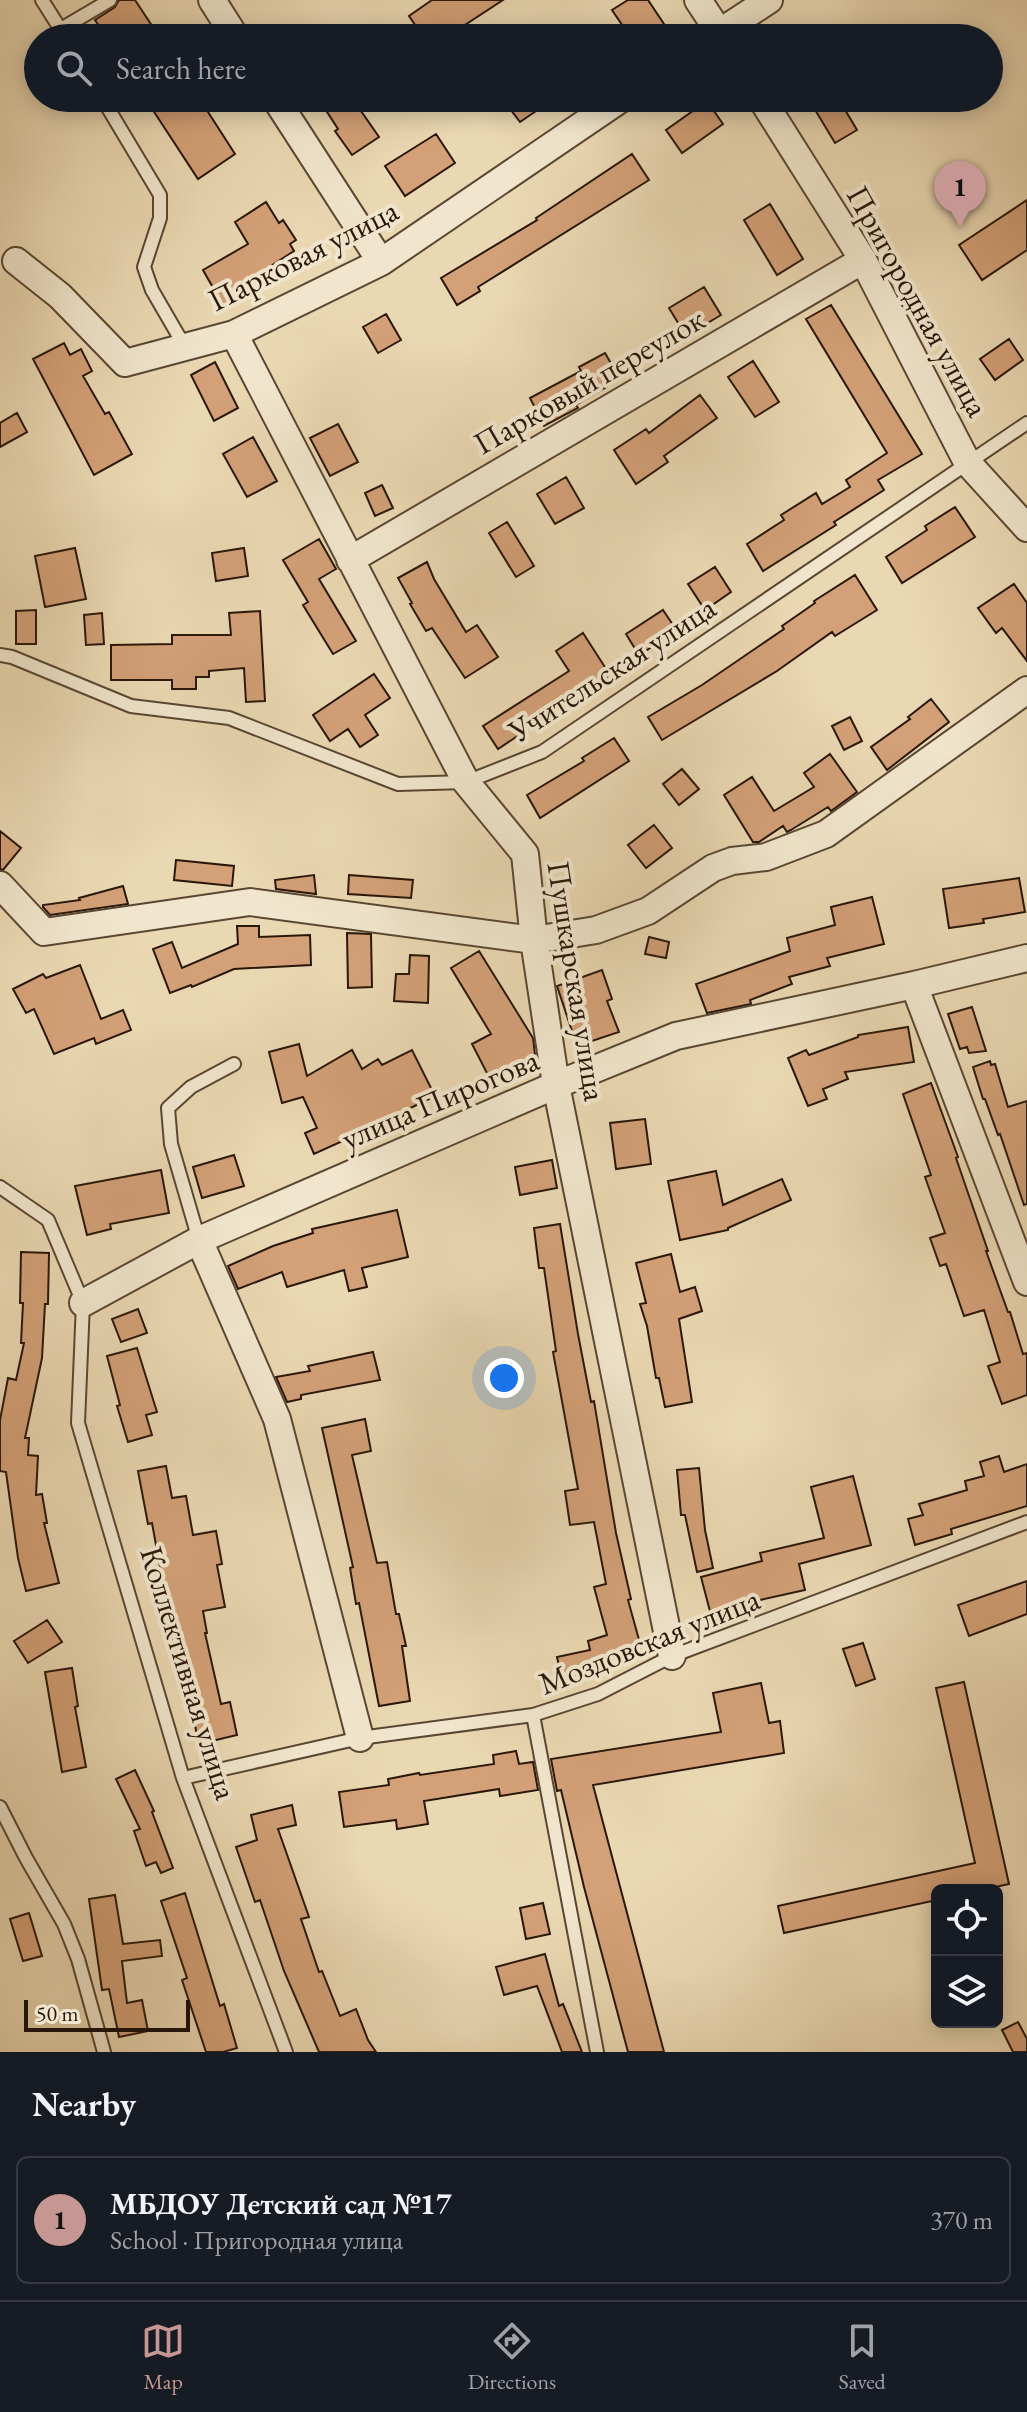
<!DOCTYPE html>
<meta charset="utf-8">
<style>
:root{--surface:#171b24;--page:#242831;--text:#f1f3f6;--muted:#9ea1a6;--line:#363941;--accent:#c59692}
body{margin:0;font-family:"EB Garamond",serif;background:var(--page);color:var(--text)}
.controls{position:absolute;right:24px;bottom:24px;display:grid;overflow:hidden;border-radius:12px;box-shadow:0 4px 20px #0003}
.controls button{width:72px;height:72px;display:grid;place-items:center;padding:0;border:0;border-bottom:2px solid var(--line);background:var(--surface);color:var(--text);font:40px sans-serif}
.scale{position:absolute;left:24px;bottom:20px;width:166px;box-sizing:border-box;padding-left:8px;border:4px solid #291709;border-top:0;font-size:22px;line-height:28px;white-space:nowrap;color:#291709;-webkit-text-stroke:6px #f1e6cd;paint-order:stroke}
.you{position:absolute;left:504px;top:1378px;width:28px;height:28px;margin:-20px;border:6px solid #fff;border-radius:50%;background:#1a73e8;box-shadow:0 0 0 12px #1a73e833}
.badge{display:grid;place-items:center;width:52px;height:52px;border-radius:50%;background:var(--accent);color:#111;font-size:26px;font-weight:700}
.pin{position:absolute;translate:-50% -66px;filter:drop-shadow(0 2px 4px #0008)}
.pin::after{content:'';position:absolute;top:42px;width:28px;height:24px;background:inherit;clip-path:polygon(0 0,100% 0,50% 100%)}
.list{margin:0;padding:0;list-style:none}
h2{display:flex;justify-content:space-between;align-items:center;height:104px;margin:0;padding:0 32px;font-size:34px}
h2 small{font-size:26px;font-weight:400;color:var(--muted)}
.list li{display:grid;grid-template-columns:52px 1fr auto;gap:24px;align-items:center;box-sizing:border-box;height:128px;margin:0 16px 16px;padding:0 16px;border:2px solid var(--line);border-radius:12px}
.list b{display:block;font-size:30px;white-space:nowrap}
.list p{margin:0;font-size:26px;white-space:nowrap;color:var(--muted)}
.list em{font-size:26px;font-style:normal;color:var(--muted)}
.icon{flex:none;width:44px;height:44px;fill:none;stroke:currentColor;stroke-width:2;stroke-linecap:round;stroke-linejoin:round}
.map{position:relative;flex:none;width:1027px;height:2052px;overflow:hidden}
.search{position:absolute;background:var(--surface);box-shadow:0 4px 20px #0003;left:24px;right:24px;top:24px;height:88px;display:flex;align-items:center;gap:20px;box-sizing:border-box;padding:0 28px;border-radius:44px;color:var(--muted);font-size:30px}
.sheet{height:248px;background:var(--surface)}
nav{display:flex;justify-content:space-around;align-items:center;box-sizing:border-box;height:112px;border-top:2px solid var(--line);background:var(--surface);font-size:22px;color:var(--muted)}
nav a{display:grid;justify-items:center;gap:4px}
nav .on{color:var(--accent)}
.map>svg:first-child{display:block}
.building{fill:#d3a077;stroke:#291709;stroke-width:2}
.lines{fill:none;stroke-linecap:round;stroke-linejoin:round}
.service-casing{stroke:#594733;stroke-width:16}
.minor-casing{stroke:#594733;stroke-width:30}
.service{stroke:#f1e6cd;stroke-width:12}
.minor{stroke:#f1e6cd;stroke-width:26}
.labels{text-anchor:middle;stroke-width:8;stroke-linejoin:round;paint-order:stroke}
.street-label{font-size:32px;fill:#291709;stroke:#f1e6cd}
</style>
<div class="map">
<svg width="1027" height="2052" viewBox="0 0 1027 2052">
<rect width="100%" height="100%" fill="#ead8b2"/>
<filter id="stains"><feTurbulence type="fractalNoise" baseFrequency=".0025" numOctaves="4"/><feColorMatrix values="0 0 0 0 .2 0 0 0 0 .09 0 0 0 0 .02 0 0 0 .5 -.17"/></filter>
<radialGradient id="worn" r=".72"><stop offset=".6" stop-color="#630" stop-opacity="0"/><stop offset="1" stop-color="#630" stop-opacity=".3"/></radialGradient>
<!-- building -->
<path class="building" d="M 119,0 L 135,0 L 160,38 L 107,38 L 95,20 L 115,7 Z
M 432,0 L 503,0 L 445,38 L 424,38 L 409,16 Z
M 628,0 L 648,0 L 668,30 L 656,38 L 631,38 L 612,10 Z
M 145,98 L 199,98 L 235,154 L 198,179 Z
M 318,98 L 352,98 L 379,137 L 352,155 L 335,131 L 338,129 Z
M 502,98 L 555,98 L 520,122 Z
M 808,98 L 838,98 L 857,130 L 835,143 Z
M 707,101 L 723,124 L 682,153 L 666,130 Z
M 436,134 L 455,163 L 405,196 L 385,166 Z
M 632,154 L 649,180 L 478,287 L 480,291 L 457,305 L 441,278 L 537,220 L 536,218 Z
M 1027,200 L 1027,250 L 982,280 L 959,245 Z
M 266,202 L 279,223 L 283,220 L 296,240 L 290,244 L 294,251 L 254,277 L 260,287 L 224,307 L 203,270 L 248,244 L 235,222 Z
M 770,204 L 803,259 L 777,275 L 744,220 Z
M 704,287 L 721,315 L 686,336 L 669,308 Z
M 831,305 L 922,454 L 878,480 L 884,490 L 834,522 L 836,525 L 763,571 L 747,544 L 784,520 L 781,515 L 816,493 L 822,504 L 850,487 L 846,480 L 887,453 L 806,319 Z
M 386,314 L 401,340 L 378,353 L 363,327 Z
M 1009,339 L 1023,360 L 995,380 L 980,359 Z
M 64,343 L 70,355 L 81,349 L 92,371 L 83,376 L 105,414 L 109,412 L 132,454 L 94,475 L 33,359 Z
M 605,353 L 620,379 L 576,405 L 578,408 L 544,426 L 530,398 L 581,371 L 579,367 Z
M 753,361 L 779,402 L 755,417 L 728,377 Z
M 215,362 L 238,408 L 214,421 L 191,375 Z
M 700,395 L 717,418 L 664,456 L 668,462 L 636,484 L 614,450 L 646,429 L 649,433 Z
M 17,413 L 27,432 L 0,447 L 0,423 Z
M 338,424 L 358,462 L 330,476 L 310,438 Z
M 253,437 L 277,481 L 247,497 L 223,454 Z
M 566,477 L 584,508 L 555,524 L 537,494 Z
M 382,485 L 393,508 L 375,516 L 365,493 Z
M 955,507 L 975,537 L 902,583 L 886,557 L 927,530 L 925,526 Z
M 507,522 L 534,566 L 516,577 L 489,533 Z
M 319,539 L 336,569 L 319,579 L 356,641 L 333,654 L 303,605 L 308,602 L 283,560 Z
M 75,548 L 86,599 L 45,607 L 35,556 Z
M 244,548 L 248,576 L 216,581 L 212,553 Z
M 427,562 L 434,579 L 466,632 L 477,625 L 498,657 L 465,678 L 432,628 L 426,631 L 410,604 L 412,603 L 398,578 Z
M 715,567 L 731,592 L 705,610 L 688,584 Z
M 855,575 L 877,610 L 835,636 L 832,632 L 777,671 L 662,740 L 648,717 L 702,685 L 784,629 L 782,626 L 815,603 L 814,601 Z
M 1014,584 L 1027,603 L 1027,661 L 1002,628 L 996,633 L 978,608 Z
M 36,610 L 36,644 L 16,644 L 16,611 Z
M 663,610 L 677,631 L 639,655 L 626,634 Z
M 260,611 L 265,701 L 246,702 L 244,668 L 209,671 L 209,677 L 196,677 L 196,689 L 172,689 L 172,680 L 111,680 L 111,645 L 172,644 L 172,635 L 231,635 L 229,613 Z
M 102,613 L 104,644 L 86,645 L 84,615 Z
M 583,633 L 610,675 L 498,749 L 483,726 L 569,671 L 556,651 Z
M 374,674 L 390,698 L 365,715 L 378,735 L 360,747 L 348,729 L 330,741 L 313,715 Z
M 931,699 L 949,722 L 887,770 L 871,747 L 910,719 L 908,717 Z
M 850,717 L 862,741 L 844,750 L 832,726 Z
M 614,738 L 629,761 L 540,818 L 527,795 L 584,761 L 582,758 Z
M 830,754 L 857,792 L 831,811 L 828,807 L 791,830 L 787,832 L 783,826 L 759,842 L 753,842 L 724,795 L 752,777 L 774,811 L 814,787 L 804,773 Z
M 682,769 L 699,789 L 679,805 L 663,784 Z
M 654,825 L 672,848 L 646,868 L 628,845 Z
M 0,831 L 21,848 L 3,870 L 0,869 Z
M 176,860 L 234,866 L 232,886 L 174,880 Z
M 314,875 L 316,894 L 276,889 L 275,880 Z
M 349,875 L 413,880 L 411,898 L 348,894 Z
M 1019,878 L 1025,912 L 983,919 L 984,923 L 949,928 L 943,889 Z
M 123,886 L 128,904 L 50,915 L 43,907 L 43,905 L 80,900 L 79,898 Z
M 872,897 L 884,944 L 827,958 L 830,966 L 789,977 L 792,984 L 750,1000 L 751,1004 L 707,1013 L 696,984 L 790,951 L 787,938 L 835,925 L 831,907 Z
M 237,926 L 259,926 L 259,937 L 310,935 L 311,965 L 234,969 L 192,987 L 191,985 L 170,993 L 153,949 L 172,942 L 182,968 L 238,944 Z
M 347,933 L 371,934 L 372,987 L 348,988 Z
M 649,937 L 669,942 L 666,958 L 645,954 Z
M 479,951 L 533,1038 L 535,1055 L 490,1079 L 472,1044 L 491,1034 L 451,968 Z
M 410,955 L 429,956 L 428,1003 L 394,1001 L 396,974 L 409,974 Z
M 80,965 L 101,1019 L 123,1010 L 131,1030 L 96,1044 L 94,1038 L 54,1054 L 34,1009 L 26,1013 L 13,989 L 43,974 L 46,978 Z
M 602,970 L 612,999 L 607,1001 L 619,1032 L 577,1046 L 557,986 Z
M 972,1007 L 986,1051 L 969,1053 L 967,1047 L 960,1049 L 948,1014 Z
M 908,1027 L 914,1062 L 845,1072 L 848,1079 L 823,1089 L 827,1099 L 808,1106 L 788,1058 L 806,1050 L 809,1055 L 858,1037 L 858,1035 Z
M 299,1044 L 307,1076 L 352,1050 L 362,1069 L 378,1059 L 382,1065 L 412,1050 L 435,1096 L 390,1118 L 393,1123 L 372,1134 L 369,1129 L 314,1154 L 305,1133 L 317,1128 L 303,1097 L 282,1103 L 269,1052 Z
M 990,1061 L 991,1065 L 995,1064 L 1008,1107 L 1027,1101 L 1027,1204 L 1024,1205 L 1000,1134 L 998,1135 L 985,1099 L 983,1099 L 973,1067 Z
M 931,1083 L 958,1157 L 956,1158 L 988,1251 L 986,1251 L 1008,1312 L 1010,1312 L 1023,1354 L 1027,1353 L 1027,1395 L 1002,1404 L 988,1366 L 1000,1362 L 984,1310 L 964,1316 L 946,1264 L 940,1266 L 930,1238 L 945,1233 L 925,1177 L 931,1175 L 903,1094 Z
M 645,1119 L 651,1164 L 616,1169 L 610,1123 Z
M 234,1155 L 244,1186 L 202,1198 L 193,1167 Z
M 552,1160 L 557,1188 L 520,1195 L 515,1167 Z
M 161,1170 L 169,1213 L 110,1224 L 111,1229 L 87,1235 L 75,1186 Z
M 716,1171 L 723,1205 L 782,1179 L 791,1200 L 728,1228 L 728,1230 L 680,1240 L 668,1181 Z
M 397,1210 L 408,1257 L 362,1268 L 367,1287 L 349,1291 L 344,1270 L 287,1287 L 282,1272 L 238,1289 L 228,1266 L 273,1246 L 313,1233 L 312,1229 Z
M 560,1224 L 578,1334 L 591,1402 L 594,1401 L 616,1533 L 631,1599 L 628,1600 L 641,1647 L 611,1656 L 615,1667 L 562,1678 L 557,1657 L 590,1650 L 588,1641 L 607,1635 L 594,1587 L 606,1584 L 594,1522 L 570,1525 L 565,1491 L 578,1489 L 553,1352 L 556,1351 L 544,1268 L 539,1268 L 534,1228 Z
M 21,1252 L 49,1253 L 48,1304 L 45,1304 L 42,1358 L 25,1438 L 29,1438 L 28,1455 L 38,1456 L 36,1495 L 42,1494 L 47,1523 L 44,1523 L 59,1583 L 26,1591 L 18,1558 L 6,1472 L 0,1471 L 0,1420 L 8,1378 L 16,1380 L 24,1343 L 21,1343 L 23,1303 L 20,1303 Z
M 671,1254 L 680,1292 L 695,1287 L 702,1311 L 679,1319 L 692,1402 L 665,1407 L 659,1378 L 656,1378 L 647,1326 L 640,1304 L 646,1303 L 636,1263 Z
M 138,1309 L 147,1333 L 121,1342 L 112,1319 Z
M 137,1348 L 157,1412 L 146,1415 L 152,1435 L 128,1442 L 117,1406 L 120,1405 L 107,1356 Z
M 373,1352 L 380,1380 L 301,1395 L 301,1399 L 287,1402 L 276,1377 L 310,1371 L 308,1366 Z
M 365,1419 L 371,1451 L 352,1455 L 377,1563 L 387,1562 L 396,1614 L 399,1614 L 406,1646 L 402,1646 L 410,1701 L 379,1706 L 359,1603 L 356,1604 L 350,1568 L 353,1567 L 322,1428 Z
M 999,1456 L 1004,1472 L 1027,1464 L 1027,1506 L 951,1529 L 952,1534 L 915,1545 L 908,1519 L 923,1515 L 919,1504 L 967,1490 L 965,1481 L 984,1476 L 980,1462 Z
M 166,1466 L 172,1498 L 186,1496 L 193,1535 L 216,1531 L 222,1564 L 217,1565 L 225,1607 L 203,1611 L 207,1633 L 205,1633 L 221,1704 L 230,1702 L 237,1735 L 199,1744 L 176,1638 L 173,1639 L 152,1523 L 148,1524 L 138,1471 Z
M 699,1468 L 705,1530 L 713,1568 L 697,1572 L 685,1515 L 681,1515 L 677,1470 Z
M 853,1476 L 871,1545 L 799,1564 L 805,1590 L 751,1602 L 752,1605 L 711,1615 L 701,1577 L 762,1561 L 760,1553 L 824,1538 L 811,1487 Z
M 1027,1581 L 1027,1614 L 969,1636 L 958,1605 Z
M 47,1620 L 62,1642 L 28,1663 L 14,1641 Z
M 863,1643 L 875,1679 L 856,1686 L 843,1649 Z
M 72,1668 L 78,1706 L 75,1707 L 86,1767 L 62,1772 L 45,1672 Z
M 964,1682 L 1009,1884 L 982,1890 L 937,1890 L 937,1900 L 784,1933 L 778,1906 L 975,1863 L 936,1688 Z
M 761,1683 L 769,1723 L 780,1721 L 784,1753 L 593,1785 L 664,2052 L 628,2052 L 584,1887 L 561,1790 L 557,1791 L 551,1759 L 721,1732 L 713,1693 Z
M 516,1751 L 519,1764 L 533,1762 L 538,1790 L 500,1796 L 499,1789 L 424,1801 L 428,1824 L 397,1829 L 396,1820 L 344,1827 L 339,1792 L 389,1785 L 388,1779 L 419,1773 L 420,1775 L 494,1764 L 493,1755 Z
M 135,1770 L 154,1811 L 152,1812 L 173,1868 L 161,1873 L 156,1862 L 146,1866 L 134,1831 L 140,1829 L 116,1779 Z
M 292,1805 L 296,1825 L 278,1829 L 309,1917 L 301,1919 L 319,1972 L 322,1971 L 340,2016 L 356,2009 L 368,2040 L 376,2052 L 319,2052 L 284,1971 L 260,1900 L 255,1902 L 236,1847 L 257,1840 L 251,1815 Z
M 185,1893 L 220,2006 L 224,2004 L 237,2048 L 223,2052 L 206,2052 L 182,1980 L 187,1978 L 161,1901 Z
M 115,1895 L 123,1944 L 160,1940 L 162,1956 L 122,1961 L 127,2003 L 142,2000 L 148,2031 L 119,2037 L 109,1989 L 102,1990 L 89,1899 Z
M 543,1903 L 550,1934 L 526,1939 L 520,1908 Z
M 29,1913 L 42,1956 L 23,1961 L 10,1919 Z
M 545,1954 L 559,2006 L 563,2004 L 582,2052 L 562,2052 L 537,1986 L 504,1995 L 496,1967 Z
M 1018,2022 L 1027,2039 L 1027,2052 L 1013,2052 L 1002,2030 Z"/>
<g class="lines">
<!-- service casing -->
<g class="service-casing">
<path id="service" d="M 42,0 L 66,38
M 61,29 L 110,0
M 102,98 L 160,195 L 160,218 L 144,267 L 152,290 L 185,347
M 0,655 L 12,657 L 131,706 L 229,718 L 398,784 L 466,782 L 542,752 L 1027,423
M 0,1187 L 48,1220 L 83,1303 L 78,1423 L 183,1778 L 286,2052
M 199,1240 L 171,1144 L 168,1108 L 191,1087 L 234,1064
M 533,1715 L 597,2052
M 183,1778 L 360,1738 L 533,1715 L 598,1694 L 672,1656 L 1027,1522
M 0,1807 L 26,1858 L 64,1924 L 78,1959 L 104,2052"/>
</g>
<!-- minor casing -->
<g class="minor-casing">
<path id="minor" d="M 212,0 L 236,38
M 698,0 L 723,38
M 711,38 L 769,0
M 275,98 L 381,262
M 761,98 L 863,260 L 967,462 L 1027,528
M 16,261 L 60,296 L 125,363 L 234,334 L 381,262 L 622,98
M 234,334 L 466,782 L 525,854 L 534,940 L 556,1085 L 672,1656
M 350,560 L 863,260
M 0,885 L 44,932 L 250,902 L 534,940 L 596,930 L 648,911 L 713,868 L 732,861 L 766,857 L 826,834 L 1027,690
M 914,985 L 1027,1282
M 199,1240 L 277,1419 L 360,1738
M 83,1303 L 199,1240 L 556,1085 L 676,1036 L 914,985 L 1027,958"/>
</g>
<!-- service -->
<use href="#service" class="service"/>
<!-- minor -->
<use href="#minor" class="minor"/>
</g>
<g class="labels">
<!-- street labels -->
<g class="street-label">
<text transform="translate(303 255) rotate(-27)" y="11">Парковая улица</text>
<text transform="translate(918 301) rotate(61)" y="11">Пригородная улица</text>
<text transform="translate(589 381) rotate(-30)" y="11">Парковый переулок</text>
<text transform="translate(612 669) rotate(-33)" y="11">Учительская улица</text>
<text transform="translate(577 981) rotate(81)" y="11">Пушкарская улица</text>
<text transform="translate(440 1099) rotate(-23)" y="11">улица Пирогова</text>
<text transform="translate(649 1641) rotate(-22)" y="11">Моздовская улица</text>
<text transform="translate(189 1673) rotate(73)" y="11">Коллективная улица</text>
</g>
</g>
<rect width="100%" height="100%" filter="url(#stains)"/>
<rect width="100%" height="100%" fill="url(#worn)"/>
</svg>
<div class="controls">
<button><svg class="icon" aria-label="locate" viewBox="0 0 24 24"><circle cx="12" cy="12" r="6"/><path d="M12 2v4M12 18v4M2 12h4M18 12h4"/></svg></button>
<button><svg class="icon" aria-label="layers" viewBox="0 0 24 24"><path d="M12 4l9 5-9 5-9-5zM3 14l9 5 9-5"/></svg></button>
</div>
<div class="scale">50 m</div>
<div class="you"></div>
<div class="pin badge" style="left:960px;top:227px">1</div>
<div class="search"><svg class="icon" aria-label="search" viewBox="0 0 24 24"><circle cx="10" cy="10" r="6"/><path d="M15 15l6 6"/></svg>Search here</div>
</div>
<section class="sheet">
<h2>Nearby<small></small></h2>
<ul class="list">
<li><span class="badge">1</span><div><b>МБДОУ Детский сад №17</b><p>School · Пригородная улица</p></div><em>370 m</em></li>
</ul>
</section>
<nav>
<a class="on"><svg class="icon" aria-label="map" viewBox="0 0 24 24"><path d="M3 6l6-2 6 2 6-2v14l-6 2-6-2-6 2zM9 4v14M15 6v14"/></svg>Map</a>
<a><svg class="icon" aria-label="directions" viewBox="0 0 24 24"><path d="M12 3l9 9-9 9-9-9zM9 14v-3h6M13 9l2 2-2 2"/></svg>Directions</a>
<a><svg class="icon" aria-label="saved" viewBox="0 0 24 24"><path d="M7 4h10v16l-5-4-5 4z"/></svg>Saved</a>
</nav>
